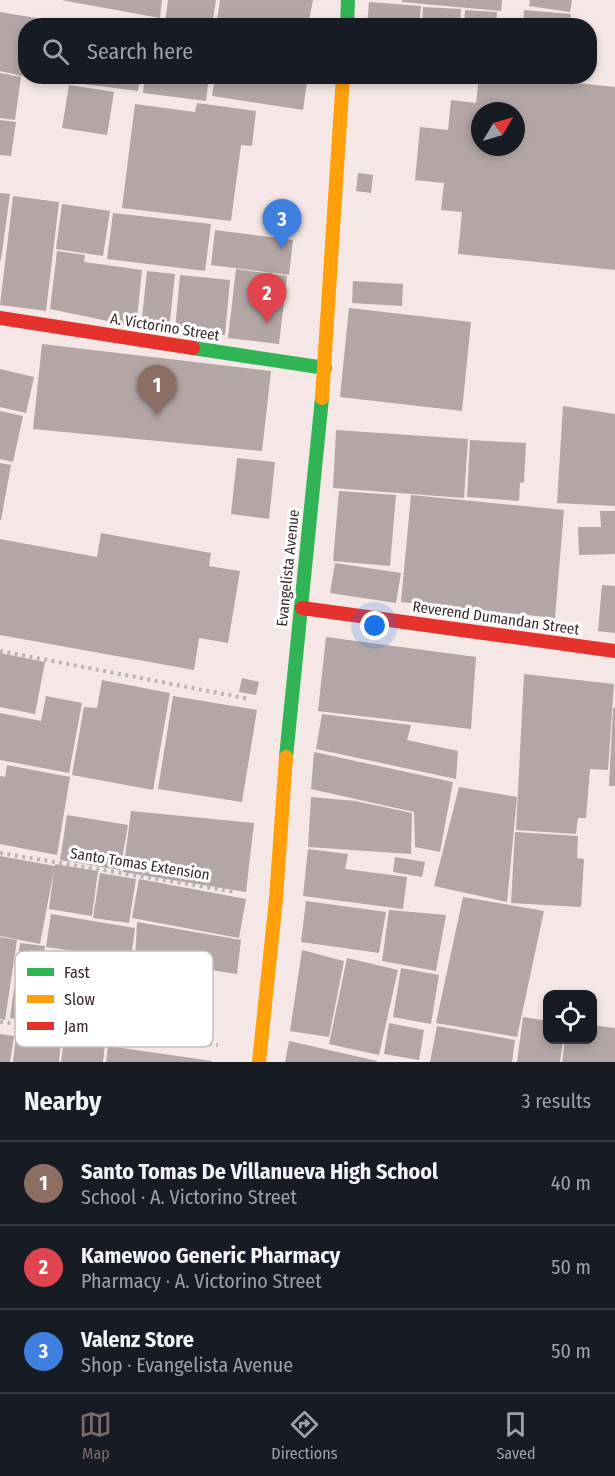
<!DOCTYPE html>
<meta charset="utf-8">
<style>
:root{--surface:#171b24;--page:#20242c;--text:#f1f3f6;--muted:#9ea1a6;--line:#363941;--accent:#7b6c6a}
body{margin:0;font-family:"Fira Sans Condensed",sans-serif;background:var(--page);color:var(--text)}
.controls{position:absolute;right:18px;bottom:18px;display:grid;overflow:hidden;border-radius:12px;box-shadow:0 3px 9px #0003}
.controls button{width:54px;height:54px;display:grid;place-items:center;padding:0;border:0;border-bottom:2px solid var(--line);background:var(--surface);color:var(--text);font:30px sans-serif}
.compass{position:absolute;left:471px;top:102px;width:54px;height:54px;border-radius:50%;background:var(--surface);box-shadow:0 3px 9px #0003;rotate:52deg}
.you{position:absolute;left:375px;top:626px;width:21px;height:21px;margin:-15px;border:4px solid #fff;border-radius:50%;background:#1a73e8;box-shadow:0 0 0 9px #1a73e833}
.badge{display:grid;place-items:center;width:39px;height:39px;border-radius:50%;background:var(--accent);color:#fff;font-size:20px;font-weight:700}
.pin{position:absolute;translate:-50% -50px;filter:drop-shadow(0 2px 3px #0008)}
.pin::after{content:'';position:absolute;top:32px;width:21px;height:18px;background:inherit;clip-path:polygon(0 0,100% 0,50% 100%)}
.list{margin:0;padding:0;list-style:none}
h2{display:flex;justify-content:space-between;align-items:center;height:78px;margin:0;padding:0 24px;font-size:26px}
h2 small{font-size:20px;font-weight:400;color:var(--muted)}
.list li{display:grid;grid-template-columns:39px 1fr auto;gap:18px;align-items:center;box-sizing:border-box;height:84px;padding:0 24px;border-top:2px solid var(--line)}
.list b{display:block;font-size:22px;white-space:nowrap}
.list p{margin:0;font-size:20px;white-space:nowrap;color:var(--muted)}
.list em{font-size:20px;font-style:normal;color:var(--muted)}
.icon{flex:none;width:33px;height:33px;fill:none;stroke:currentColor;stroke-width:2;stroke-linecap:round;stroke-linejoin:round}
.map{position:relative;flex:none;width:615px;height:1062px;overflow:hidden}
.search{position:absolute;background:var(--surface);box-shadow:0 3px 9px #0003;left:18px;right:18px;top:18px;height:66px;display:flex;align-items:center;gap:15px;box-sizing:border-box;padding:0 21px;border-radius:24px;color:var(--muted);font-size:22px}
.sheet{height:330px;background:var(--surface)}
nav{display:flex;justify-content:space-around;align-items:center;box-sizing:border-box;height:84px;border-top:2px solid var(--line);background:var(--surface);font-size:16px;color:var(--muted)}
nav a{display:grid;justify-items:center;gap:3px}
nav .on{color:var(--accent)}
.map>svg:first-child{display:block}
.building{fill:#b3a6a5;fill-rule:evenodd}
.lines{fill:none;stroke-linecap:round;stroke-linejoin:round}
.path{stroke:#b8b5b6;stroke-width:4;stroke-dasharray:3 4.5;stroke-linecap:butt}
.fast{stroke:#30b455;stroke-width:14}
.slow{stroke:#ff9f0a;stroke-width:14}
.jam{stroke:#e5322d;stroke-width:14}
.labels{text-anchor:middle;stroke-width:6;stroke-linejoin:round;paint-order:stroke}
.street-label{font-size:15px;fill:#392928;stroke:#fff}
.key{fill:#fff;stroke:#c4bfbe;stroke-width:1.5}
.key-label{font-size:16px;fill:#392928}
</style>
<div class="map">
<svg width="615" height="1062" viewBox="0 0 615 1062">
<rect width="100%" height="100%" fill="#f5e7e5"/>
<!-- building -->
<path class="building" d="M 61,0 L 162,0 L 160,18 Z
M 168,0 L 216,0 L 212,26 L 189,26 L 165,22 Z
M 220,0 L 313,0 L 308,26 L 216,26 Z
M 402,0 L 502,0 L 501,11 L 402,2 Z
M 530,0 L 572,0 L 570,12 L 529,6 Z
M 369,2 L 421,6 L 419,26 L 367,26 Z
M 423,7 L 461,9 L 460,26 L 422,26 Z
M 465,10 L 497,12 L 496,26 L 464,26 Z
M 524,10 L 571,14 L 570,26 L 523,26 Z
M 0,12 L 66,23 L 66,26 L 26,26 L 26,77 L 0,71 Z
M 68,19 L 105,24 L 105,26 L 67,26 Z
M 0,73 L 21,77 L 15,120 L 0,118 Z
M 28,76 L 56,76 L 55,83 Z
M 60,76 L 140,76 L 138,91 L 60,81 Z
M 145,76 L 209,76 L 206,101 L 143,93 Z
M 215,76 L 308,76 L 303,110 L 212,96 Z
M 479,76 L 510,76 L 615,87 L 615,270 L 458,254 L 462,212 L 441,210 L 444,183 L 415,180 L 420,127 L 448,130 L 451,100 L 476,103 ZM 480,111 L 516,111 L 516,147 L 480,147 Z
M 69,85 L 114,92 L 107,135 L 62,128 Z
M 197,103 L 256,111 L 252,146 L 241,145 L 231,221 L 122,208 L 135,104 L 195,112 Z
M 0,120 L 16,122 L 11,156 L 0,155 Z
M 358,173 L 373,175 L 371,193 L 356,191 Z
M 0,193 L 10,194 L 1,260 L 0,260 Z
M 13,196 L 59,202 L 46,311 L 0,305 Z
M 62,204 L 110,211 L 103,256 L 56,249 Z
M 113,213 L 211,224 L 205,271 L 107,259 Z
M 215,230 L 293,240 L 289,275 L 211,265 Z
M 57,251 L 85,255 L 84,262 L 142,270 L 136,327 L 50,309 Z
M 236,269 L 287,276 L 279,344 L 228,338 Z
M 147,271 L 175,274 L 169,330 L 141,327 Z
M 180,275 L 230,280 L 225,335 L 175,330 Z
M 353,281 L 403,284 L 402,306 L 352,303 Z
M 349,308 L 471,322 L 462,411 L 340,397 Z
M 42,344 L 271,371 L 262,451 L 33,429 Z
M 0,369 L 34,377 L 26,413 L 0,407 Z
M 563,406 L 615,414 L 615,506 L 557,503 Z
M 0,411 L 23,416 L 13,462 L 0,459 Z
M 336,430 L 468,439 L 464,498 L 333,488 Z
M 470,440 L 526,443 L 524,482 L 520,483 L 519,501 L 467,497 Z
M 237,458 L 275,462 L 269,519 L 231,514 Z
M 0,463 L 11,465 L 1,520 L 0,520 Z
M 339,491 L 396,495 L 390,566 L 333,561 Z
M 411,495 L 564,510 L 555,618 L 401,602 Z
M 600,511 L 615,511 L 615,554 L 579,555 L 578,527 L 601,527 Z
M 101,533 L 211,553 L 209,566 L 240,571 L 228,643 L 199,638 L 194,670 L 0,635 L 0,539 L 97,557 Z
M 335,563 L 401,573 L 396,603 L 330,593 Z
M 602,585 L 615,586 L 615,633 L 598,631 Z
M 326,637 L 476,657 L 471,729 L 318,711 Z
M 0,653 L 45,662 L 35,714 L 0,707 Z
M 524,674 L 614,684 L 608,770 L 590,769 L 586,818 L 578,818 L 576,834 L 516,830 Z
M 242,678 L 259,682 L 256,695 L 239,692 Z
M 102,680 L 170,693 L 153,790 L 72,775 L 84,707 L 97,708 Z
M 46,696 L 82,703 L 69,773 L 0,760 L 0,713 L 41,721 Z
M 173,696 L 257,710 L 242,802 L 158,789 Z
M 613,708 L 615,708 L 615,786 L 609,786 Z
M 322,714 L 411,725 L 407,740 L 458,751 L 456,779 L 316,749 Z
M 314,752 L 453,782 L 440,852 L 415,847 L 414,812 L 311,789 Z
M 7,765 L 70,777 L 57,855 L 0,844 L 0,776 L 5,777 Z
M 459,787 L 517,797 L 507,902 L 434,886 Z
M 311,797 L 355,801 L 412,813 L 411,854 L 308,847 Z
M 131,811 L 254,823 L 246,892 L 123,872 Z
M 67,815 L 128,825 L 120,870 L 60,860 Z
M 515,832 L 578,836 L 577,858 L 584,859 L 581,907 L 511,903 Z
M 308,849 L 348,854 L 345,869 L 407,877 L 403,909 L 303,896 Z
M 0,856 L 55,866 L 55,864 L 98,871 L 92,916 L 49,909 L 54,870 L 40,944 L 0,936 Z
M 395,857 L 425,862 L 422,877 L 393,872 Z
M 100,873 L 136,879 L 129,923 L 93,918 Z
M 139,879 L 246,899 L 239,938 L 132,918 Z
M 463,897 L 544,911 L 517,1037 L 436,1023 Z
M 306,901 L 386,912 L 379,953 L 301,942 Z
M 389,910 L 446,915 L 436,971 L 382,961 Z
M 51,914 L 135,928 L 131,959 L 46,947 Z
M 137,922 L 241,940 L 237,974 L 135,959 Z
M 0,937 L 17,940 L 5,1020 L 0,1019 Z
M 20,943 L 45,946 L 34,1021 L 10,1018 Z
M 302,950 L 344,961 L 329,1037 L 290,1031 Z
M 347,958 L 398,970 L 379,1055 L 329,1044 Z
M 401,968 L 439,975 L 431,1024 L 393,1017 Z
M 523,1017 L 548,1021 L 548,1040 L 563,1040 L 560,1062 L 517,1062 Z
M 389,1023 L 424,1030 L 419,1060 L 384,1054 Z
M 592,1025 L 615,1028 L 615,1062 L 562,1062 L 565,1040 L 592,1040 Z
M 437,1026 L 515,1040 L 512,1062 L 430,1062 Z
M 0,1034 L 14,1036 L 10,1062 L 0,1062 Z
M 16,1036 L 61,1042 L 59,1062 L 13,1062 Z
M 64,1039 L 105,1044 L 103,1062 L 61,1062 Z
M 289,1041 L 377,1061 L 377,1062 L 285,1062 Z
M 108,1046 L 212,1061 L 212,1062 L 106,1062 Z"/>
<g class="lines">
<!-- path -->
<path class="path" d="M 0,651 L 250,699
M 0,853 L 236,892
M 0,1022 L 218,1045"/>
<!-- fast -->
<path class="fast" d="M 347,26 L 348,0
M 193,348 L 325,368
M 286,757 L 322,398"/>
<!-- slow -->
<path class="slow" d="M 322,398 L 343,76
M 259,1062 L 276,899 L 286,757"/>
<!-- jam -->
<path class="jam" d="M 0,318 L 193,348
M 302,608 L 615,651"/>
</g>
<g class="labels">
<!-- street labels -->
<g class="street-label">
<text transform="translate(165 327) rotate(9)" y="5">A. Victorino Street</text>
<text transform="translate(288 568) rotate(-84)" y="5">Evangelista Avenue</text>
<text transform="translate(496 618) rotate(8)" y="5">Reverend Dumandan Street</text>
<text transform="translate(140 864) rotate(9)" y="5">Santo Tomas Extension</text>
</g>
</g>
<!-- legend -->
<rect x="15" y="951" width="198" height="96" rx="9" class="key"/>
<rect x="27" y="968" width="27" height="8" fill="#30b455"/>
<rect x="27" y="995" width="27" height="8" fill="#ff9f0a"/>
<rect x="27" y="1022" width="27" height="8" fill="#e5322d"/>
<g class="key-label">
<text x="64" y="978">Fast</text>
<text x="64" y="1005">Slow</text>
<text x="64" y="1032">Jam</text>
</g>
</svg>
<div class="controls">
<button><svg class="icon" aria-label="locate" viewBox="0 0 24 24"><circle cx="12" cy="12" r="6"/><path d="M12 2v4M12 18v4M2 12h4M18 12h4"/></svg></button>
</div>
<svg class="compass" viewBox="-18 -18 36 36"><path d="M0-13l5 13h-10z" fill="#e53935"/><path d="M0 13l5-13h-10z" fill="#9ea1a6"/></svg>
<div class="you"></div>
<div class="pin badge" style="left:157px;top:415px;background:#8d6e63">1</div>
<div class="pin badge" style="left:267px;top:323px;background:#e0444e">2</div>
<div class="pin badge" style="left:282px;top:249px;background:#3f7fe0">3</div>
<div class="search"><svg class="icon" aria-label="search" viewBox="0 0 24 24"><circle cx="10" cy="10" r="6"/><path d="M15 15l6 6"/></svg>Search here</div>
</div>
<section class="sheet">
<h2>Nearby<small>3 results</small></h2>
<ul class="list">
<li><span class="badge" style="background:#8d6e63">1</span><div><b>Santo Tomas De Villanueva High School</b><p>School · A. Victorino Street</p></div><em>40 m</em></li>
<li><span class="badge" style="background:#e0444e">2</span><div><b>Kamewoo Generic Pharmacy</b><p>Pharmacy · A. Victorino Street</p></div><em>50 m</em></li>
<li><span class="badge" style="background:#3f7fe0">3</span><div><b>Valenz Store</b><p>Shop · Evangelista Avenue</p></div><em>50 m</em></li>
</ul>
</section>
<nav>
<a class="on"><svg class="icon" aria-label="map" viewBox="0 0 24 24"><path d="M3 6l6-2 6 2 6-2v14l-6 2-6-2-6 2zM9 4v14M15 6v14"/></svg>Map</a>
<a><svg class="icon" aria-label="directions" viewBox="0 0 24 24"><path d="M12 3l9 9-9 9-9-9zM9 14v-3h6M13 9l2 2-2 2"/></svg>Directions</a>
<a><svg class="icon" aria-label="saved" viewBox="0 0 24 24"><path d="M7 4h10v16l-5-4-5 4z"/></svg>Saved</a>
</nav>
